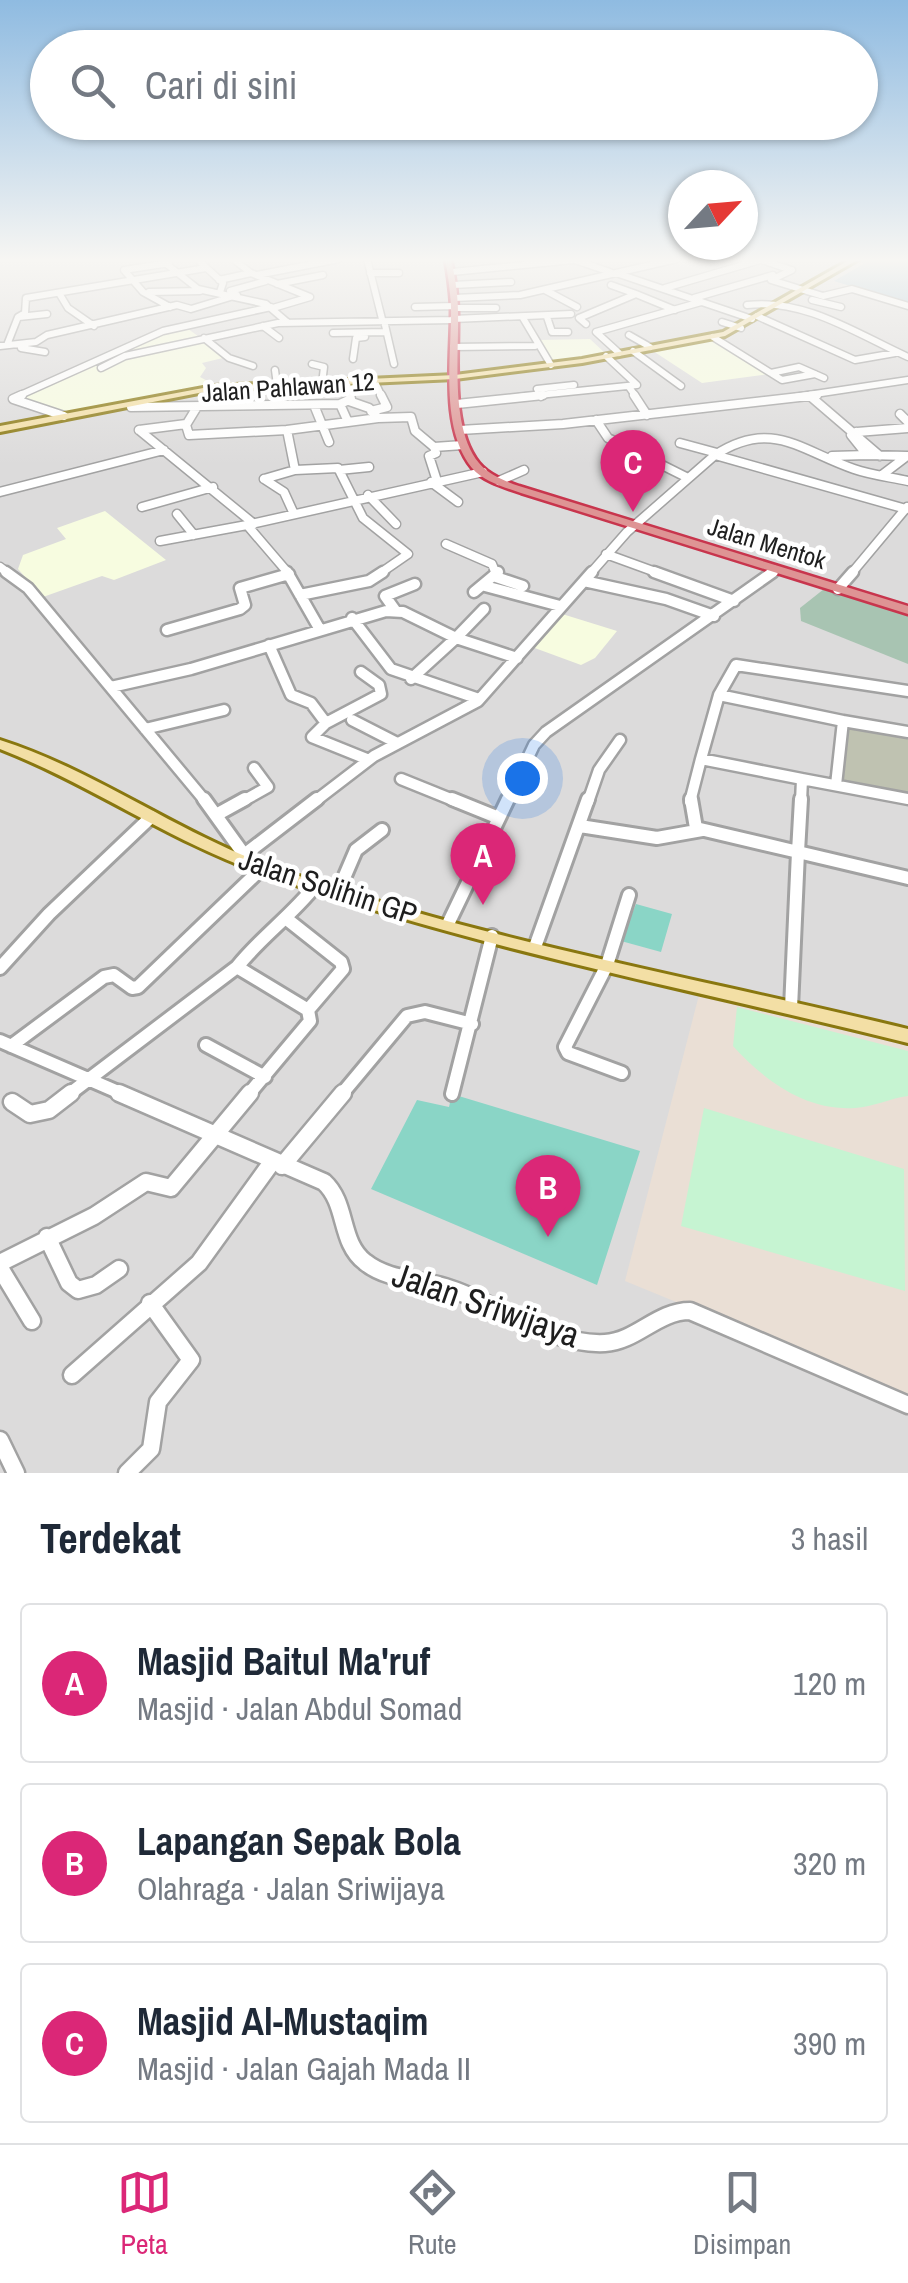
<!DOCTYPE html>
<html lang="id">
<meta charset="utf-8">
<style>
:root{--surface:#fff;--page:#f6f6f7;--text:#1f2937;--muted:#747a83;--line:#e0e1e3;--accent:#db2777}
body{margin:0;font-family:"Archivo Narrow",sans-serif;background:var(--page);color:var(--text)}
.compass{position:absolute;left:668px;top:170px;width:90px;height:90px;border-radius:50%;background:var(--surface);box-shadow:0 2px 8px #0004;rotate:64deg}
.you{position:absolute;left:522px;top:778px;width:35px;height:35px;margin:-25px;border:8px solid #fff;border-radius:50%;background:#1a73e8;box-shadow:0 0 0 15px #1a73e833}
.badge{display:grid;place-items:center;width:65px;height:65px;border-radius:50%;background:var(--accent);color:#fff;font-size:32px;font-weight:700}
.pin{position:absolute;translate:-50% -82px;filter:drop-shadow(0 2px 5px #0008)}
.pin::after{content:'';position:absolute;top:52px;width:35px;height:30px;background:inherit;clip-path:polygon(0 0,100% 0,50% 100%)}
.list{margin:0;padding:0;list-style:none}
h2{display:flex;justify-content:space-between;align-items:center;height:130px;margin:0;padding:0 40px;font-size:42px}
h2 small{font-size:32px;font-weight:400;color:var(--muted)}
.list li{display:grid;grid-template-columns:65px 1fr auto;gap:30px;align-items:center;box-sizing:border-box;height:160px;margin:0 20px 20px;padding:0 20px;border:2px solid var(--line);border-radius:10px}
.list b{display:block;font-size:38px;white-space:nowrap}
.list p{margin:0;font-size:32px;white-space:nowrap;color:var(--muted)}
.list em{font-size:32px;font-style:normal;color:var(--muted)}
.icon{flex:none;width:55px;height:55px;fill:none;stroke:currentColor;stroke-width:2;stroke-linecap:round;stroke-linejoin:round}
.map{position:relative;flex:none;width:908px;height:1473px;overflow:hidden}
.search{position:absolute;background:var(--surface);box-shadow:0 2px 8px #0004;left:30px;right:30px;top:30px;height:110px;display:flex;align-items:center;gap:25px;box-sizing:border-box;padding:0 35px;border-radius:55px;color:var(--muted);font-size:38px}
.sheet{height:670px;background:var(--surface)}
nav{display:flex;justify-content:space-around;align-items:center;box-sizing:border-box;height:140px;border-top:2px solid var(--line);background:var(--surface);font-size:28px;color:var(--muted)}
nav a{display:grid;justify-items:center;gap:5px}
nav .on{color:var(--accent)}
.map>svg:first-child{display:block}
.residential{fill:#dcdbdb}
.education{fill:#f7fce0}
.military{fill:#eadfd5}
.construction{fill:#bfc2b1}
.cemetery{fill:#a8c4b2}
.park{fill:#c6f4d2}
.pitch{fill:#8ad5c6}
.water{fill:#a9c5d7}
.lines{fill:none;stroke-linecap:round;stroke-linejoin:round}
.minor-far4-casing{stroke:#a2a2a2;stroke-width:9}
.minor-far3-casing{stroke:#a2a2a2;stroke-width:11}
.minor-far2-casing{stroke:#a2a2a2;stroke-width:15}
.minor-far1-casing{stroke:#a2a2a2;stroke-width:18}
.minor-casing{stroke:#a2a2a2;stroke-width:21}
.major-casing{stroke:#89770f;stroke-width:6}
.highway-casing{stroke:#c8354d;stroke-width:5}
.minor-far4{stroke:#fff;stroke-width:6}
.minor-far3{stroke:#fff;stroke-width:8}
.minor-far2{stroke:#fff;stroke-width:10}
.minor-far1{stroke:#fff;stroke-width:12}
.minor{stroke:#fff;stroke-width:16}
.major{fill:#f3dfa5;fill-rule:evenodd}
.highway{fill:#de9494;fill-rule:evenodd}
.labels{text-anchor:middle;stroke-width:9;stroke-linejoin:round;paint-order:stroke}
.far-street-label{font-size:25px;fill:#1e1e1e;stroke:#fff}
.street-label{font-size:30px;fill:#1e1e1e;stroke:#fff}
.near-street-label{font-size:35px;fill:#1e1e1e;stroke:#fff}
</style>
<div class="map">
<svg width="908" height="1473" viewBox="0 0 908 1473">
<rect width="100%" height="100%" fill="#eeece5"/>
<!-- residential -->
<path class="residential" d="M 22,259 L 908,259 L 908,1473 L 0,1473 L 0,262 Z"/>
<!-- education -->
<path class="education" d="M 184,326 L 227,357 L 202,363 L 206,368 L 200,377 L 217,386 L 66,414 L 13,399 L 152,336 Z
M 712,338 L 770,374 L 702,383 L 650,349 Z
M 590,339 L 606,354 L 552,363 L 539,340 Z
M 105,511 L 166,560 L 114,580 L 102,576 L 43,597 L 18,569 L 23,555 L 66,539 L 57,528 Z
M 559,613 L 617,631 L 595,658 L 581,665 L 532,647 Z"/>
<!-- military -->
<path class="military" d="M 699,995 L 908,1046 L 908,1397 L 625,1281 Z"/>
<!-- construction -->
<path class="construction" d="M 846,725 L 908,735 L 908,797 L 843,783 Z"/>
<!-- cemetery -->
<path class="cemetery" d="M 824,589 L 908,615 L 908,664 L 801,621 L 800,608 Z"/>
<!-- park -->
<path class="park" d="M 737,1007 L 908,1051 L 908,1096 C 891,1098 873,1107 855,1108 C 805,1111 764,1080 733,1046 Z
M 704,1108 L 904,1169 L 905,1291 L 681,1226 Z"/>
<!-- pitch -->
<path class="pitch" d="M 636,904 L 672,914 L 661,952 L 621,941 Z
M 452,1094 L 640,1151 L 597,1285 L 371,1189 L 417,1100 L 449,1107 Z"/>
<!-- water -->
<path class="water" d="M 852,259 L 908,259 L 908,304 L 834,281 L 865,263 Z"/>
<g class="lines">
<!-- minor-far4 casing -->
<g class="minor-far4-casing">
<path id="minor-far4" d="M 160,259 L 198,289 L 266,304 L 287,322
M 197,259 L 223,283 L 220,292
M 233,259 L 251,273 L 310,297 L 273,308
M 367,259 L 382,319
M 572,259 L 610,272
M 759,259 L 791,270
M 169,263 L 124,270 L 143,292 L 170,307
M 792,270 L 771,280 L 823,296 L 852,289 L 908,306
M 452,272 L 573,260
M 370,273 L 399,273
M 616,273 L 752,319
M 257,275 L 339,259
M 219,280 L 251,273
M 277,284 L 323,275
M 453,285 L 511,282
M 665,288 L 760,260
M 545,290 L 577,307
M 230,291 L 266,281
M 149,292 L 200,291
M 59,293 L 68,308 L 94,326
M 636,294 L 675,310
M 454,298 L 520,295 L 677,259
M 694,298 L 773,275
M 812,300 L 841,307
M 747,305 C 805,298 857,334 908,357
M 415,307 L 454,306
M 454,308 L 496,308
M 757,316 L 855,360 L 895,353
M 19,317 L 47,314
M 547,317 L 552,332 L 568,332
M 523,318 L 551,365
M 453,319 L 571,314
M 722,322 L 741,328
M 586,324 L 579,318 L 636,294 L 611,285
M 385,325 L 394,364
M 263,326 L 279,338
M 333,333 L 386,332
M 629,335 L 650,347
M 713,337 L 782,380 L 815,374
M 204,338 L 229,358 L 253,366
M 7,345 L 18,317 L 25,313 L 26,298 L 206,268
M 0,346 L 36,342 L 47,335 L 177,305 L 191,309 L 237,295
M 453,347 L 535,346
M 21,348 L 45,352
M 633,351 L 681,386
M 619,353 L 596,332 L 701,302
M 353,359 L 356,338 L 365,337
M 312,364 L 324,367 L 322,384
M 101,368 L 125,356 L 278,323 L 453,320
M 275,370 L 277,385
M 771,373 L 799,367 L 824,378
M 375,382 L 382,397
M 347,384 L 351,397
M 629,387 L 636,397
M 16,397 L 163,331 L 271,307
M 519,397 L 637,385 L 606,356
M 541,397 L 537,389 L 574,385
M 795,397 L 908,380"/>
</g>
<!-- minor-far3 casing -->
<g class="minor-far3-casing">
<path id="minor-far3" d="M 22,395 L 13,399 L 64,416
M 634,395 L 647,415
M 810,396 L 880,456
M 349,401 L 369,408 L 378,418 L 411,417 L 415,431 L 434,447 L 463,445
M 457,404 L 543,395
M 314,405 L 329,442
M 131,407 L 340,404 L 351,399 L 350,395
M 197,407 L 186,425 L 189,435 L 287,430 L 295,470 L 338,468 L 363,518 L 408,554 L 379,574
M 371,411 L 387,407 L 381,395
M 900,414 L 908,422
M 596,420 L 608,438 L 688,478
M 348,422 L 378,418
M 139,430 L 254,524
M 139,430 L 186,424
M 287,430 L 348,422 L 340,404
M 460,430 L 563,424 L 817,395
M 857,432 L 908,428
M 680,443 L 717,453
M 434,447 L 436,453 L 429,456 L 437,481
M 715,455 C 772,418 801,451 854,469 C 871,475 890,477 908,481
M 867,455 L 907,456 L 882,475
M 832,456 L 867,455 L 851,435 L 856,432
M 609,461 L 631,451
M 339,470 L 369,467
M 264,479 L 284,492 L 294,514
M 264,479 L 295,470
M 499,481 L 524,470
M 431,482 L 458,502
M 0,492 L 164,450
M 368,495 L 396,524
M 142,507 L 213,487
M 177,514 L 194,535
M 247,525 L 483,472
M 160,541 L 247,525 L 289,574
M 446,544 L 492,564 L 496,574
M 606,554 L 661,574
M 0,567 L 9,574
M 590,574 L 627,532 L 715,455 L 906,509
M 769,574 L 775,570
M 851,574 L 907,507"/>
</g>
<!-- minor-far2 casing -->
<g class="minor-far2-casing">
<path id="minor-far2" d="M 6,572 L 28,588 L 206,802
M 287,572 L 319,628
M 654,572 L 734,601
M 496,577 L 523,586
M 584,581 L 666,599 L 714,616
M 485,586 L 560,606
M 838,589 L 853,572
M 474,592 L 498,572
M 300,595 L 369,581 L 383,572
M 395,610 L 385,596 L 415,584
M 352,618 L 391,669 L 479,699
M 167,630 L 240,609 L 245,605 L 240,588 L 289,574
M 269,645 L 291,695 L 311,703 L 326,723
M 361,672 L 379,685 L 381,694 L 326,723 L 312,737 L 369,760
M 411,679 L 456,638 L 517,658
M 111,687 L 191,669 L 386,611 L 403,612 L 456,638 L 484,609
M 719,695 L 843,721
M 352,720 L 397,743
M 145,729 L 224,710
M 701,759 L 719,695 L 736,665 L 908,691
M 401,779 L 458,802
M 802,779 L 908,799
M 836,785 L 843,721 L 908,732
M 241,802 L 268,787 L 254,768
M 314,802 L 374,756 L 478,701 L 592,572
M 507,802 L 534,745 L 546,732 L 773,572
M 588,802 L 599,770 L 620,740
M 690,802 L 701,759 L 802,779 L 801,802"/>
</g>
<!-- minor-far1 casing -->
<g class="minor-far1-casing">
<path id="minor-far1" d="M 204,799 L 245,856
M 452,799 L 499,818
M 691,799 L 696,828 L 798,852
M 216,815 L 245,799
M 580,826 L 657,838 L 702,830
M 798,852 L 908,878
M 798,852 L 801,799
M 239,859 L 317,799
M 338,892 L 356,850 L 382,830
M 448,924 L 508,799
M 535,947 L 588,799
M 237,967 L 308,1010
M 0,968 L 49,914 L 151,817
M 791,1008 L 798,852
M 0,1041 L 125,1095
M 206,1045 L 265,1077
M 11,1046 L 104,977 L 114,975 L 132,988 L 138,987 L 262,868
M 622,1073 L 568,1053 L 565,1047 L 607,965 L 629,895
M 452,1094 L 492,936
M 68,1095 L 237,967 C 261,937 291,916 315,886
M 248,1095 L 310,1021 L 308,1010 L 343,969 L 341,962 L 288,920
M 341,1095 L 407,1016 L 425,1012 L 472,1024"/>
</g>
<!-- minor casing -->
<g class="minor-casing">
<path id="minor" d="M 119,1093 L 324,1182 C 348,1204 339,1242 365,1262 C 387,1280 419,1279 445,1287 C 496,1302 550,1346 605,1343 C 637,1341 657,1311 690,1311 L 908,1405
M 12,1102 L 30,1114 L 49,1110 L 71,1093
M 282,1166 L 343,1093
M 47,1237 L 69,1283 L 78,1290 L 96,1285 L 119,1269
M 0,1263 L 94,1216 L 146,1182 L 171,1188 L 250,1093
M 0,1268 L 32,1321
M 72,1375 L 199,1263 L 272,1162
M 0,1440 L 16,1473
M 127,1473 L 151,1449 L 158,1402 L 191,1360 L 150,1303"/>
</g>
<!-- major casing -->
<g class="major-casing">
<path id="major" d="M 851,259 L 859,259 L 725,336 L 582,363 L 455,379 L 214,390 L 0,432 L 0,426 L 214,386 L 455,375 L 582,359 L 723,332 Z
M 0,740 C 94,770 175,831 268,865 C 475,940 695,977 908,1029 L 908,1043 C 692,989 471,948 261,873 C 170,841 90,784 0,749 Z"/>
</g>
<!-- highway casing -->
<g class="highway-casing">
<path id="highway" d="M 445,259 L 451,259 C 455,277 458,294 458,313 C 459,356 450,428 479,463 C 489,475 505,481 519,486 L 908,606 L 908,614 L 521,493 C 504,487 484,482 472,468 C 439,427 452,355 451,306 C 450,290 448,275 445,259 Z"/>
</g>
<!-- minor-far4 -->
<use href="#minor-far4" class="minor-far4"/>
<!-- minor-far3 -->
<use href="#minor-far3" class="minor-far3"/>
<!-- minor-far2 -->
<use href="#minor-far2" class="minor-far2"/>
<!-- minor-far1 -->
<use href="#minor-far1" class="minor-far1"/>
<!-- minor -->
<use href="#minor" class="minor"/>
<!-- major -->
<use href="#major" class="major"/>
<!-- highway -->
<use href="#highway" class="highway"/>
</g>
<!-- sky -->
<linearGradient id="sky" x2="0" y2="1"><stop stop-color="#8fbbe1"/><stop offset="0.56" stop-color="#f7f6f3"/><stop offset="1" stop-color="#f7f6f3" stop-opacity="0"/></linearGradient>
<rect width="908" height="465" fill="url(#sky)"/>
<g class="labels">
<!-- far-street labels -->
<g class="far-street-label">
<text transform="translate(288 387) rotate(-4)" y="9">Jalan Pahlawan 12</text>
<text transform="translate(767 543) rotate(17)" y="9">Jalan Mentok</text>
</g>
<!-- street labels -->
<g class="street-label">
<text transform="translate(328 887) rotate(18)" y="10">Jalan Solihin GP</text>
</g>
<!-- near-street labels -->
<g class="near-street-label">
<text transform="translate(486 1305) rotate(19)" y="12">Jalan Sriwijaya</text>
</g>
</g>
</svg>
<svg class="compass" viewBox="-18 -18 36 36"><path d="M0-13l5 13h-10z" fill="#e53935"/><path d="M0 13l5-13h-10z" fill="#747a83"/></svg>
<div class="you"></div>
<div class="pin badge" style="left:483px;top:905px">A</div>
<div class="pin badge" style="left:548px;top:1237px">B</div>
<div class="pin badge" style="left:633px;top:512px">C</div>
<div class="search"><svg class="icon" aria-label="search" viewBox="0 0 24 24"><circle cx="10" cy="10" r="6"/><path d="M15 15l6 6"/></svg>Cari di sini</div>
</div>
<section class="sheet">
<h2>Terdekat<small>3 hasil</small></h2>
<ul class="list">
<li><span class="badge">A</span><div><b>Masjid Baitul Ma'ruf</b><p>Masjid · Jalan Abdul Somad</p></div><em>120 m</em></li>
<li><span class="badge">B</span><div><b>Lapangan Sepak Bola</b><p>Olahraga · Jalan Sriwijaya</p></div><em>320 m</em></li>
<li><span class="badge">C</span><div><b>Masjid Al-Mustaqim</b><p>Masjid · Jalan Gajah Mada II</p></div><em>390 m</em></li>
</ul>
</section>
<nav>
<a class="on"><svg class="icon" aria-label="map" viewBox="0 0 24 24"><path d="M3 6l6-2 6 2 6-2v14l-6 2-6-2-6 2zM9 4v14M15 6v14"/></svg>Peta</a>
<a><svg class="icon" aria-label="directions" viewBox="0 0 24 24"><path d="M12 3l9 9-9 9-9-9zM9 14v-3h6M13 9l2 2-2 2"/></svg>Rute</a>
<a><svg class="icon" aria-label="saved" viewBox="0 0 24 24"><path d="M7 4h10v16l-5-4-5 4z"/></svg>Disimpan</a>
</nav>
